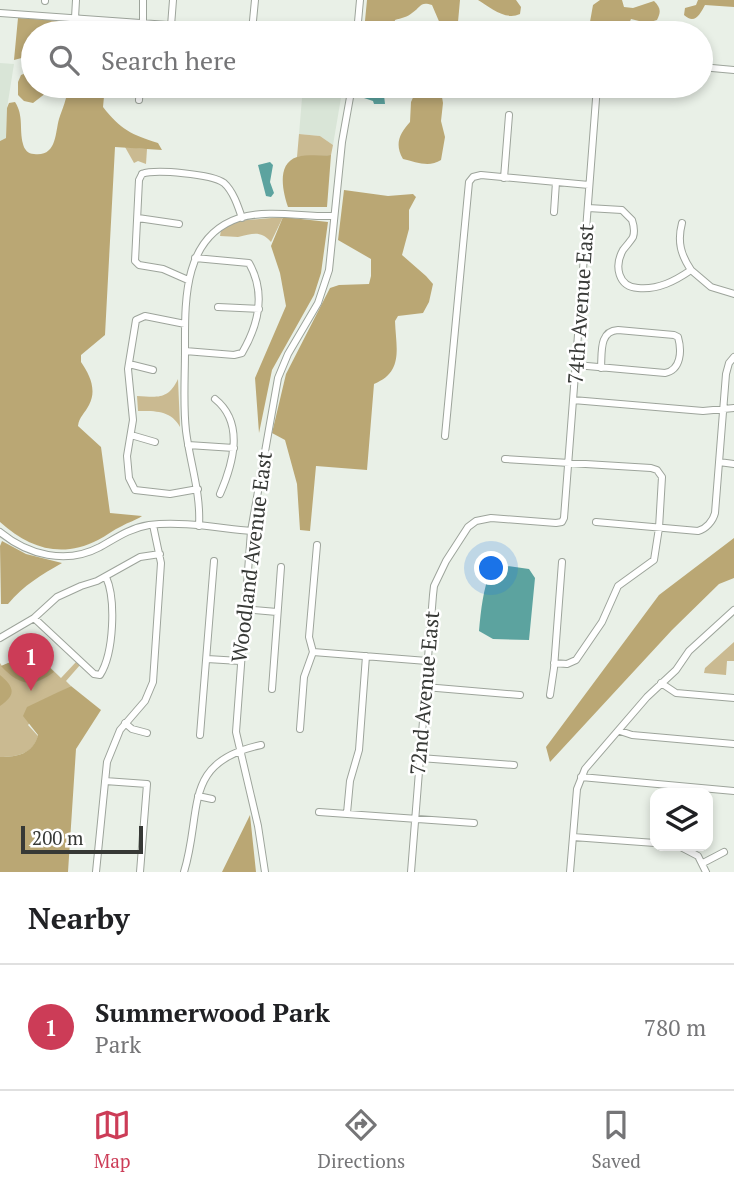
<!DOCTYPE html>
<style>
:root{--surface:#fff;--page:#f2f2f2;--text:#202124;--muted:#757577;--line:#e0e0e0;--accent:#cc3c57}
body{margin:0;font-family:"PT Serif",serif;background:var(--page);color:var(--text)}
.controls{position:absolute;right:21px;bottom:21px;display:grid;overflow:hidden;border-radius:14px;box-shadow:0 4px 10px #0003}
.controls button{width:63px;height:63px;display:grid;place-items:center;padding:0;border:0;border-bottom:2px solid var(--line);background:var(--surface);color:var(--text);font:35px sans-serif}
.scale{position:absolute;left:21px;bottom:18px;width:122px;box-sizing:border-box;padding-left:7px;border:4px solid #373936;border-top:0;font-size:19px;line-height:24px;white-space:nowrap;color:#373936;-webkit-text-stroke:5px #fff;paint-order:stroke}
.you{position:absolute;left:492px;top:569px;width:24px;height:24px;margin:-18px;border:5px solid #fff;border-radius:50%;background:#1a73e8;box-shadow:0 0 0 10px #1a73e833}
.badge{display:grid;place-items:center;width:46px;height:46px;border-radius:50%;background:var(--accent);color:#fff;font-size:23px;font-weight:700}
.pin{position:absolute;translate:-50% -58px;filter:drop-shadow(0 2px 4px #0008)}
.pin::after{content:'';position:absolute;top:37px;width:24px;height:21px;background:inherit;clip-path:polygon(0 0,100% 0,50% 100%)}
.list{margin:0;padding:0;list-style:none}
h2{display:flex;justify-content:space-between;align-items:center;height:91px;margin:0;padding:0 28px;font-size:30px}
h2 small{font-size:23px;font-weight:400;color:var(--muted)}
.list li{display:grid;grid-template-columns:46px 1fr auto;gap:21px;align-items:center;box-sizing:border-box;height:126px;padding:0 28px;border-top:2px solid var(--line)}
.list b{display:block;font-size:26px;white-space:nowrap}
.list p{margin:0;font-size:23px;white-space:nowrap;color:var(--muted)}
.list em{font-size:23px;font-style:normal;color:var(--muted)}
.icon{flex:none;width:38px;height:38px;fill:none;stroke:currentColor;stroke-width:2;stroke-linecap:round;stroke-linejoin:round}
.map{position:relative;flex:none;width:734px;height:872px;overflow:hidden}
.search{position:absolute;background:var(--surface);box-shadow:0 4px 10px #0003;left:21px;right:21px;top:21px;height:77px;display:flex;align-items:center;gap:18px;box-sizing:border-box;padding:0 24px;border-radius:38px;color:var(--muted);font-size:26px}
.sheet{height:217px;background:var(--surface)}
nav{display:flex;justify-content:space-around;align-items:center;box-sizing:border-box;height:98px;border-top:2px solid var(--line);background:var(--surface);font-size:19px;color:var(--muted)}
nav a{display:grid;justify-items:center;gap:4px}
nav .on{color:var(--accent)}
.map>svg:first-child{display:block}
.built{fill:#d9e5d7}
.green{fill:#caba91}
.forest{fill:#baa774}
.water{fill:#5ca39f}
.lines{fill:none;stroke-linecap:round;stroke-linejoin:round}
.minor-casing{stroke:#9da49b;stroke-width:8}
.minor{stroke:#fff;stroke-width:6}
.labels{text-anchor:middle;stroke-width:5;stroke-linejoin:round;paint-order:stroke}
.street-label{font-size:21px;fill:#373936;stroke:#fff}
</style>
<div class="map">
<svg width="734" height="872" viewBox="0 0 734 872">
<rect width="100%" height="100%" fill="#e9f0e7"/>
<!-- built -->
<path class="built" d="M 0,63 L 14,64 L 7,108 L 6,138 L 0,141 Z
M 303,86 L 343,86 L 333,145 L 320,136 L 299,134 Z"/>
<!-- green -->
<path class="green" d="M 299,134 L 320,136 L 333,145 L 331,155 L 297,157 Z
M 125,147 L 147,149 L 146,164 L 138,161 L 134,163 Z
M 283,217 L 271,242 C 260,230 253,234 238,237 C 233,237 226,236 220,236 L 221,230 L 237,221 Z
M 178,379 L 180,427 C 171,410 154,411 138,411 L 137,396 C 158,397 168,400 178,379 Z
M 734,642 L 734,661 L 727,661 L 726,675 L 704,673 L 705,668 Z
M 34,652 L 61,678 L 76,662 L 80,665 L 66,681 L 71,686 L 54,695 L 28,725 L 38,736 C 33,754 17,757 0,757 L 0,663 L 2,666 Z"/>
<!-- forest -->
<path class="forest" d="M 367,0 L 460,0 L 457,33 L 444,33 L 432,5 C 420,1 421,7 412,13 C 408,17 401,18 395,20 L 393,33 L 364,31 Z
M 478,0 L 516,0 L 521,7 L 520,14 C 505,21 490,7 478,0 Z
M 600,0 L 622,0 L 624,7 L 633,8 L 654,1 C 661,8 661,12 657,20 L 647,23 L 631,19 L 625,33 L 588,33 L 593,5 Z
M 698,0 L 734,0 L 734,7 L 705,5 C 700,14 695,25 684,15 L 685,8 L 696,5 Z
M 18,18 L 64,21 L 61,33 L 33,33 L 33,55 L 14,60 Z
M 33,70 L 33,86 L 105,86 L 103,107 C 120,129 132,135 158,143 L 162,150 L 115,147 L 105,335 L 81,355 L 81,362 C 90,375 97,390 89,405 C 85,413 79,417 78,426 L 101,447 L 110,513 L 142,516 C 135,521 128,522 122,526 C 113,530 106,536 98,540 C 61,559 29,548 0,522 L 0,141 L 6,138 L 7,108 L 9,103 L 15,102 C 24,116 19,129 23,144 C 24,149 28,154 34,154 C 57,157 55,133 59,119 C 61,112 64,106 66,98 L 60,92 L 46,93 L 33,103 L 24,101 L 18,95 L 18,82 L 21,75 Z
M 425,86 L 441,91 L 443,103 L 441,121 L 445,137 L 441,160 C 429,168 416,162 403,159 C 394,144 400,133 410,122 L 411,102 L 416,91 Z
M 331,155 L 327,207 L 288,207 C 283,192 276,164 297,157 C 307,154 321,156 331,155 Z
M 344,190 L 388,196 L 413,194 L 416,197 L 409,210 L 409,229 L 402,255 L 426,276 L 433,284 L 429,302 L 423,313 L 398,316 L 395,321 C 396,348 404,372 374,384 L 367,470 L 316,466 L 310,531 L 300,530 L 297,484 L 285,440 L 272,433 L 286,374 L 330,288 L 339,285 L 369,284 L 371,276 L 371,259 L 338,240 Z
M 283,217 L 328,222 L 321,273 L 314,295 L 272,370 L 259,433 L 255,378 L 286,306 L 280,273 L 271,246 Z
M 734,538 L 734,578 L 719,584 L 672,630 L 550,762 L 546,747 L 659,595 Z
M 2,541 L 26,554 L 62,563 C 41,575 24,585 8,604 L 1,604 L 0,546 Z
M 34,652 L 54,672 C 32,688 20,686 1,666 Z
M 0,675 C 14,687 17,694 0,706 Z
M 71,686 L 101,710 L 76,749 L 68,872 L 0,872 L 0,757 C 17,757 33,754 38,735 L 23,716 L 27,707 Z
M 250,815 L 256,872 L 222,872 Z"/>
<!-- water -->
<path class="water" d="M 361,86 L 383,86 L 385,104 L 374,104 L 373,101 L 361,97 Z
M 270,162 L 273,165 L 270,182 L 274,193 L 271,197 L 266,196 L 258,165 Z
M 500,565 L 529,569 L 535,578 L 529,640 L 493,639 L 479,631 C 481,609 483,590 491,569 Z"/>
<g class="lines">
<!-- minor casing -->
<g class="minor-casing">
<path id="minor" d="M 45,1 L 45,0
M 0,13 L 280,33
M 75,18 L 76,0
M 171,26 L 173,0
M 252,31 L 255,0
M 143,33 L 143,0
M 357,33 L 360,0
M 701,67 L 734,70
M 139,100 L 140,86
M 142,174 L 139,180 L 135,261 L 139,265 L 163,269 L 188,280
M 142,174 C 155,169 212,174 224,183 C 233,191 238,206 242,218
M 504,178 L 509,115
M 588,208 L 622,210 L 632,220 C 634,226 635,231 633,237 C 630,242 626,246 623,250 C 614,266 618,287 638,288 C 658,290 675,281 691,270 L 711,287 L 734,294
M 554,212 L 556,182
M 138,218 L 179,224
M 682,223 C 677,242 681,255 691,270
M 218,307 L 259,309
M 185,324 L 145,316 L 136,320 L 128,369 L 133,420 L 127,456 L 129,478 L 135,490 L 170,494 L 198,489
M 185,351 L 234,355 L 242,353 C 259,324 266,293 249,263 L 195,258
M 129,364 L 153,370
M 576,365 L 665,373 C 681,370 682,351 678,337 L 674,335 L 618,330 C 599,331 602,352 601,368
M 215,399 C 245,423 233,464 220,494
M 573,400 L 703,411 L 734,408
M 131,435 L 155,442
M 445,436 L 469,182 L 473,177 L 481,175 L 589,185
M 188,445 L 234,448
M 505,459 L 651,468 L 657,470 L 662,477 L 659,528 L 654,560 L 618,586 L 602,622 L 576,660 L 567,664 L 554,663
M 719,462 L 734,464
M 596,522 L 698,531 C 706,529 713,521 715,513 L 726,374 L 729,363 L 734,357
M 199,526 C 201,493 190,463 186,431 C 183,405 185,378 185,351 C 185,303 182,237 239,218 C 269,209 303,217 334,216
M 0,532 C 28,555 66,565 100,547 C 116,538 130,528 149,525 C 182,521 218,528 251,531
M 244,609 L 277,612
M 34,618 L 94,674 L 100,675 C 114,653 116,599 106,577
M 0,638 L 34,618 L 57,597 L 81,586 L 97,581 L 140,557 L 160,554
M 313,652 L 427,661
M 207,659 L 240,661
M 661,683 L 676,693 L 734,698
M 425,687 L 520,695
M 272,689 L 281,567
M 550,695 L 554,668 L 562,562
M 125,723 L 132,729 L 147,733
M 300,729 L 304,677 L 313,652 L 309,637 L 317,545
M 620,731 L 632,735 L 734,744
M 200,735 L 214,561
M 420,758 L 514,765
M 581,777 L 734,791
M 105,781 L 147,784 L 140,872
M 198,796 L 212,799
M 319,812 L 474,823
M 347,813 L 350,781 L 359,750 L 366,656
M 573,837 L 655,843
M 679,846 L 698,856 L 706,872
M 703,863 L 724,852
M 96,872 L 107,762 L 120,730 L 145,701 L 153,682 L 161,563 L 153,525
M 184,872 C 203,810 181,762 261,745
M 265,872 L 258,826 L 236,732 L 251,531 L 278,378 L 288,354 L 318,303 L 329,270 L 342,142 L 352,86
M 411,872 L 433,595 L 434,586 L 446,561 L 468,527 L 476,521 L 491,518 L 556,523 L 562,522 L 564,518 L 597,86
M 570,872 L 577,789 L 585,769 L 647,697 L 676,670 L 689,651 L 734,610"/>
</g>
<!-- minor -->
<use href="#minor" class="minor"/>
</g>
<g class="labels">
<!-- street labels -->
<g class="street-label">
<text transform="translate(581 304) rotate(-86)" y="7">74th Avenue East</text>
<text transform="translate(252 557) rotate(-83)" y="7">Woodland Avenue East</text>
<text transform="translate(425 693) rotate(-85)" y="7">72nd Avenue East</text>
</g>
</g>
</svg>
<div class="controls">
<button><svg class="icon" aria-label="layers" viewBox="0 0 24 24"><path d="M12 4l9 5-9 5-9-5zM3 14l9 5 9-5"/></svg></button>
</div>
<div class="scale">200 m</div>
<div class="you"></div>
<div class="pin badge" style="left:31px;top:691px">1</div>
<div class="search"><svg class="icon" aria-label="search" viewBox="0 0 24 24"><circle cx="10" cy="10" r="6"/><path d="M15 15l6 6"/></svg>Search here</div>
</div>
<section class="sheet">
<h2>Nearby<small></small></h2>
<ul class="list">
<li><span class="badge">1</span><div><b>Summerwood Park</b><p>Park</p></div><em>780 m</em></li>
</ul>
</section>
<nav>
<a class="on"><svg class="icon" aria-label="map" viewBox="0 0 24 24"><path d="M3 6l6-2 6 2 6-2v14l-6 2-6-2-6 2zM9 4v14M15 6v14"/></svg>Map</a>
<a><svg class="icon" aria-label="directions" viewBox="0 0 24 24"><path d="M12 3l9 9-9 9-9-9zM9 14v-3h6M13 9l2 2-2 2"/></svg>Directions</a>
<a><svg class="icon" aria-label="saved" viewBox="0 0 24 24"><path d="M7 4h10v16l-5-4-5 4z"/></svg>Saved</a>
</nav>
